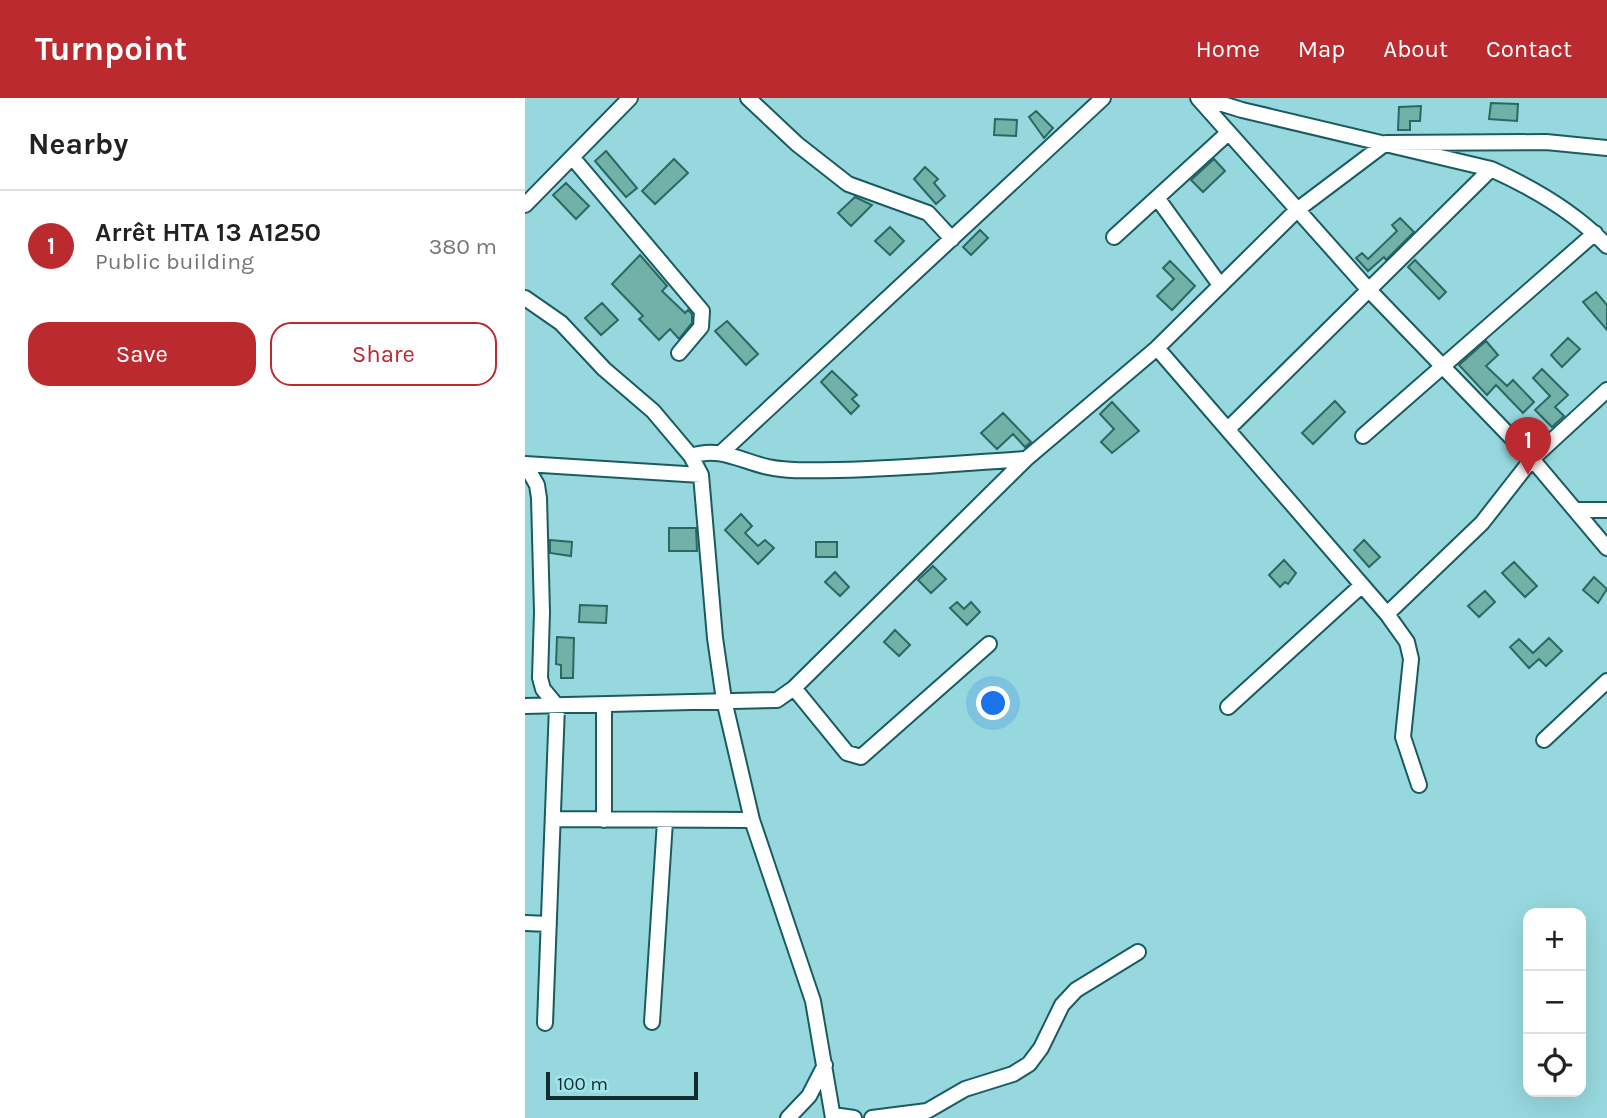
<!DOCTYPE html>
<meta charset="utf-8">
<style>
:root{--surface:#fff;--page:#f6f6f6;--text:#222;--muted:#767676;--line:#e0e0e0;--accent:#ba2a2f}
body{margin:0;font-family:Karla,sans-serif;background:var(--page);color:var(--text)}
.controls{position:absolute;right:21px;bottom:21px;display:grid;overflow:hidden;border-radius:14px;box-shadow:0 7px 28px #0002}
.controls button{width:63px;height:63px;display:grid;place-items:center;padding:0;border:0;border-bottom:2px solid var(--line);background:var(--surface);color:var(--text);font:35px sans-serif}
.scale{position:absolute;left:21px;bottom:18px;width:152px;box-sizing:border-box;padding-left:7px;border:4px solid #122c2f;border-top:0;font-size:19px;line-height:24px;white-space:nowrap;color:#122c2f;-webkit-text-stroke:5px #a4e5ec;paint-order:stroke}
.you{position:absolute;left:469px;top:606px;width:24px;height:24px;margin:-18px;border:5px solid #fff;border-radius:50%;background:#1a73e8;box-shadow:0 0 0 10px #1a73e833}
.badge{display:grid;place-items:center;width:46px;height:46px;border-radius:50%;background:var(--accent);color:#fff;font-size:23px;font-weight:700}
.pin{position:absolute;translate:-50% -58px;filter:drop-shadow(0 2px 4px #0008)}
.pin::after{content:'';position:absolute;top:37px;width:24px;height:21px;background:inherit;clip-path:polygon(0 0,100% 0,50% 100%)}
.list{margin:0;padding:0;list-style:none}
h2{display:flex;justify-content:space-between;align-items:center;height:91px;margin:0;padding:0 28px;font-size:30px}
h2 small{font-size:23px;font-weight:400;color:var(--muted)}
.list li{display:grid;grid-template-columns:46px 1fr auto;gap:21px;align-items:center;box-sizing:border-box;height:112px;padding:0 28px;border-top:2px solid var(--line)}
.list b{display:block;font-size:26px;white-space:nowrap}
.list p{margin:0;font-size:23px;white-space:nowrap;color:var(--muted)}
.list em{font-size:23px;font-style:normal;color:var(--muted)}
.actions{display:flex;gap:14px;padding:21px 28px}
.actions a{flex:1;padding:16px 0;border:2px solid var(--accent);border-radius:21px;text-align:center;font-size:24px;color:var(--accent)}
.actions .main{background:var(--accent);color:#fff}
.icon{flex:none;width:38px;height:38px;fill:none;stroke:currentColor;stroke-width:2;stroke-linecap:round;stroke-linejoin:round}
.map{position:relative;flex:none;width:1082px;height:1020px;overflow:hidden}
header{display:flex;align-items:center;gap:42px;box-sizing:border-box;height:98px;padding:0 35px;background:var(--accent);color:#fff}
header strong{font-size:33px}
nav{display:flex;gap:38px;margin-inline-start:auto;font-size:24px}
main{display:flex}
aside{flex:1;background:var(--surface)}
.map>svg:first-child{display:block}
.building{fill:#72b1a8;stroke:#2a6961;stroke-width:2}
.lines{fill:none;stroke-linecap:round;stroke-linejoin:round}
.minor-casing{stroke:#185c62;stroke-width:18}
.minor{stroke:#fff;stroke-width:14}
</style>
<header>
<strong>Turnpoint</strong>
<nav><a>Home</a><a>Map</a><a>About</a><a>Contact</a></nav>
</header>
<main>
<aside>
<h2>Nearby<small></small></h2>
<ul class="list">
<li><span class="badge">1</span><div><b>Arrêt HTA 13 A1250</b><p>Public building</p></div><em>380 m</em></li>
</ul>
<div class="actions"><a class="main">Save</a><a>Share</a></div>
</aside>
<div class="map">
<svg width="1082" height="1020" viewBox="0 0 1082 1020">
<rect width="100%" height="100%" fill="#97d8df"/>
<!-- building -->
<path class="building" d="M 966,5 L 993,6 L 992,23 L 964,21 Z
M 896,8 L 895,23 L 885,23 L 885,32 L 873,32 L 874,9 Z
M 511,13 L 528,30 L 519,40 L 504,19 Z
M 470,21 L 492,22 L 491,38 L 469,37 Z
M 81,53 L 112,90 L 101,99 L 70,63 Z
M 149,61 L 163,75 L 130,106 L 117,93 Z
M 689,61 L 700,73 L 678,94 L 666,82 Z
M 400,69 L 413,81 L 409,85 L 420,98 L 411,106 L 389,81 Z
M 41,85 L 64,108 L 51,121 L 28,97 Z
M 330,99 L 347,107 L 326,128 L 313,115 Z
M 875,120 L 889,134 L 861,162 L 859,159 L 843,173 L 831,160 L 837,155 L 843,161 L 872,133 L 867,127 Z
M 365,129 L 379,143 L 365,157 L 350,143 Z
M 455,132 L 463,140 L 446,157 L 438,149 Z
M 115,157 L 142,188 L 137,193 L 160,215 L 163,212 L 167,216 L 167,225 L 154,241 L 145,231 L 134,242 L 114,221 L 118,218 L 87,186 Z
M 890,162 L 921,194 L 914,201 L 883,169 Z
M 645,163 L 670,188 L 647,212 L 632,198 L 649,181 L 638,170 Z
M 1071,194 L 1082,207 L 1082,232 L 1058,204 Z
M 77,205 L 93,222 L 76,237 L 60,220 Z
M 202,223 L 233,256 L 221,267 L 190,233 Z
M 1043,240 L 1055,251 L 1037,269 L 1026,257 Z
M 961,243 L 973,257 L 961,268 L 982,288 L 988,282 L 1009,304 L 998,315 L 971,287 L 962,297 L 934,267 Z
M 1017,271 L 1043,297 L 1030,309 L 1039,318 L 1027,329 L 1010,312 L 1025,298 L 1008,280 Z
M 307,273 L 332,297 L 327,301 L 334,308 L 326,316 L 296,284 Z
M 810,303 L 820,314 L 788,346 L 777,335 Z
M 587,304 L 614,333 L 587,355 L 576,344 L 589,331 L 575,316 Z
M 478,315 L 506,344 L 500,349 L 488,336 L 472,351 L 456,335 Z
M 216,416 L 227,428 L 220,435 L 233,448 L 240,442 L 249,450 L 233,466 L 200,432 Z
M 144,430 L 171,430 L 172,453 L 144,453 Z
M 25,442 L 47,444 L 46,458 L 25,455 Z
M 839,442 L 855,459 L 844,469 L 829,452 Z
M 291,444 L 312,444 L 312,459 L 291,459 Z
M 759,462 L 771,475 L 763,486 L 760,484 L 755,489 L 744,477 Z
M 989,464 L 1012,488 L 1000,499 L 977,475 Z
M 408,468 L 421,481 L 406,495 L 393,482 Z
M 310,474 L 324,489 L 315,498 L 300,484 Z
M 1069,479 L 1082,491 L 1073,505 L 1058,492 Z
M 960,493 L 970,504 L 954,519 L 943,508 Z
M 432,504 L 439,511 L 446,504 L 455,514 L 442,527 L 425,510 Z
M 55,507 L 82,508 L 81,525 L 54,524 Z
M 370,532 L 385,547 L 374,558 L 359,544 Z
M 32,539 L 49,540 L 48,580 L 36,580 L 36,567 L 31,566 Z
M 1024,540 L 1037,553 L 1021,568 L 1014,561 L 1004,570 L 985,549 L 994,541 L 1008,555 Z"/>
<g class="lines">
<!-- minor casing -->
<g class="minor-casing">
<path id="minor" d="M 223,0 L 272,46 L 323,86 L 403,115 L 427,141
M 673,0 L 843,191 L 1007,361 L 1082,450
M 678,0 L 717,12 L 966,71 C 1008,90 1050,114 1082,148
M 47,59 L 177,213 L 176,229 L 154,255
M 633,101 L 695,187
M 0,107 L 105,0
M 589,139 L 703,35
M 0,200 L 36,225 L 79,271 L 128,313 L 166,358 L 176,377 L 190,540 L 199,602 L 227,722 L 288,903 L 308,1020
M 632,250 L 862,516 L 882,544 L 886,561 L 878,639 L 894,687
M 704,330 L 966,71
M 838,338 L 1070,135
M 197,354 L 578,0
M 166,358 C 195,348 215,363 243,369 C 266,374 290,372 313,372 C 376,371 438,365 501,361
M 0,366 L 12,387 L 14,400 L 17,514 L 15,580 L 18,591 L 32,608 L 20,925
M 0,366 L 176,377
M 1050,412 L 1082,412
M 862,516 L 957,425 L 1007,361 L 1082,292
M 269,590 L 322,655 L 336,659 L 464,546
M 79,607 L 79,722
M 0,608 L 252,602 L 269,590 L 501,361 L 632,250 L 772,112 L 861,45 L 1021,44 L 1082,50
M 703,609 L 836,488
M 1019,642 L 1082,583
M 30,721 L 227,722
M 0,825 L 24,826
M 127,924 L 140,723
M 308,1017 L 329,1020
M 263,1020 L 284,998 L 300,967
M 347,1020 L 402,1013 L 440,991 L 488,976 L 504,966 L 516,950 L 537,907 L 551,892 L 613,854"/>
</g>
<!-- minor -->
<use href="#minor" class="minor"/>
</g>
</svg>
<div class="controls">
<button>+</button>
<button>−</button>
<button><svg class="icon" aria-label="locate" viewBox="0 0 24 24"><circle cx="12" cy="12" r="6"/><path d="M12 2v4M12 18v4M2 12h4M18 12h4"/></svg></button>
</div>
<div class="scale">100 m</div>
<div class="you"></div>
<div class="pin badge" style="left:1003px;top:377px">1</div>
</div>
</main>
